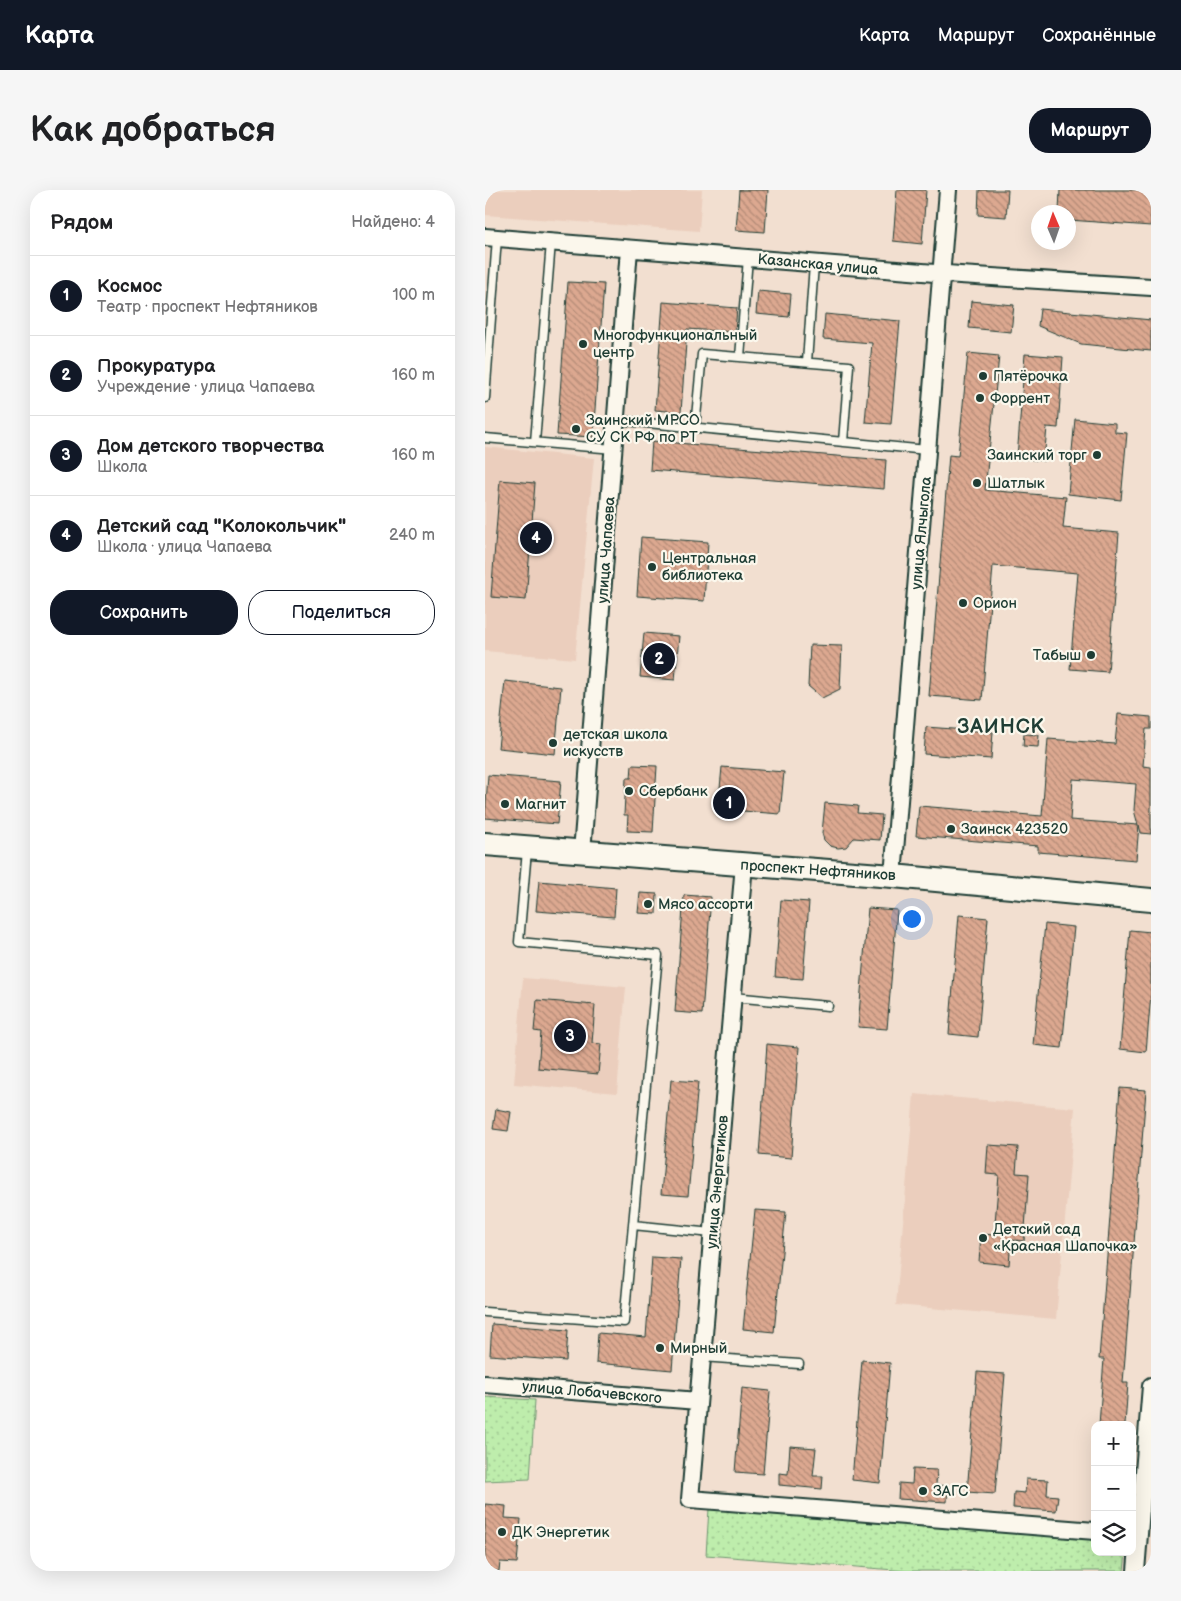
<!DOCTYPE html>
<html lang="ru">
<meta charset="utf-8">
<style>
:root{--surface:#fff;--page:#f6f6f6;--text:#202124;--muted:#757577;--line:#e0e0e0;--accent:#111827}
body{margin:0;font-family:"Balsamiq Sans",sans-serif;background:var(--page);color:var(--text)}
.controls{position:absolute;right:15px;bottom:15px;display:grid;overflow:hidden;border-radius:10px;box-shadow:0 5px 20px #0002}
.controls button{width:45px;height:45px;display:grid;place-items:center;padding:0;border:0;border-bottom:1px solid var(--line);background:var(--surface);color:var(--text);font:25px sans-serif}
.compass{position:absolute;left:546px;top:15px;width:45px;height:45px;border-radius:50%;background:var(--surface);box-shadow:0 5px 20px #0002;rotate:358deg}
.you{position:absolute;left:426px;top:728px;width:18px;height:18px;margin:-12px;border:4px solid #fff;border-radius:50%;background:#1a73e8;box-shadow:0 0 0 8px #1a73e833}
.badge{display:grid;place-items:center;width:32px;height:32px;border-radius:50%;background:var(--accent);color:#fff;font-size:16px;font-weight:700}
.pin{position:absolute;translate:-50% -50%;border:2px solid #fff;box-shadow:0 1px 5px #0006}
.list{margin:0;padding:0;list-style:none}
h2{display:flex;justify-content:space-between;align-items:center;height:65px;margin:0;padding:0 20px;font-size:21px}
h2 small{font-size:16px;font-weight:400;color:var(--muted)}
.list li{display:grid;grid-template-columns:32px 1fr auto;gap:15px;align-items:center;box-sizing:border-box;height:80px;padding:0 20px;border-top:1px solid var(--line)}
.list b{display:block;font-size:19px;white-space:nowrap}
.list p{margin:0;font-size:16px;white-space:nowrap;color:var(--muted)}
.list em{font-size:16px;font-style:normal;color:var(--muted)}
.actions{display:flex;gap:10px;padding:15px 20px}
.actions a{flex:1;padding:11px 0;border:1px solid var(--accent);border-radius:20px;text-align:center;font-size:18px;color:var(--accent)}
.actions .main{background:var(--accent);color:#fff}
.icon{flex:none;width:28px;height:28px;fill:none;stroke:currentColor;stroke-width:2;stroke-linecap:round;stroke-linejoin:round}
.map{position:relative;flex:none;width:666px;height:1381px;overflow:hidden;border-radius:20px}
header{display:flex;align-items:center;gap:30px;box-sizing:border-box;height:70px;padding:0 25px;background:var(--accent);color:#fff}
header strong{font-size:24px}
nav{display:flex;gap:28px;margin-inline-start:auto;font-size:18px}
.intro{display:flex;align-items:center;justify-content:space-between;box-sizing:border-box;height:120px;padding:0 30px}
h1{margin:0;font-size:35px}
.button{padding:12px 22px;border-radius:20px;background:var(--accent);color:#fff;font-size:18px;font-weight:700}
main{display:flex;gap:30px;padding:0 30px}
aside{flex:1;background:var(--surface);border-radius:20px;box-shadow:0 5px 20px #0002}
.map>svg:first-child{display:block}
.built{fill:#ebcebd}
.green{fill:url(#green-dots);stroke:#6e9570}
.building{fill:url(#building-back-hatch);stroke:#1f3d34;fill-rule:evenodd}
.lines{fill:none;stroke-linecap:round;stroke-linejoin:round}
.service-casing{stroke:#1f3d34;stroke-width:11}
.minor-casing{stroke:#1f3d34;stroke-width:20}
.secondary-casing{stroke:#1f3d34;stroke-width:26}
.service{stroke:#fbf7ec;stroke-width:8}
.minor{stroke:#fbf7ec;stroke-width:16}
.secondary{stroke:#fbf7ec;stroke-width:22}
.poi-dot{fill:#1f3d34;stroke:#fbf7ec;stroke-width:2}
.labels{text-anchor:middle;stroke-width:4.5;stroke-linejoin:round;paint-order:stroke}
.street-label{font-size:15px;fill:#1f3d34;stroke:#fbf7ec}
.poi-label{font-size:15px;fill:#1f3d34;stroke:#fbf7ec;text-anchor:start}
.district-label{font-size:20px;font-weight:bold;letter-spacing:1px;fill:#1f3d34;stroke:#fbf7ec}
</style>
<header>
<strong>Карта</strong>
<nav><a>Карта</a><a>Маршрут</a><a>Сохранённые</a></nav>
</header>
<div class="intro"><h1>Как добраться</h1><a class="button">Маршрут</a></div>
<main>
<aside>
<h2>Рядом<small>Найдено: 4</small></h2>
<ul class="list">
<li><span class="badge">1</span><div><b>Космос</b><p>Театр · проспект Нефтяников</p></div><em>100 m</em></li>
<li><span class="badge">2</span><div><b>Прокуратура</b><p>Учреждение · улица Чапаева</p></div><em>160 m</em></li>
<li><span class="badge">3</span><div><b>Дом детского творчества</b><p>Школа</p></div><em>160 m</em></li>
<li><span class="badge">4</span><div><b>Детский сад &quot;Колокольчик&quot;</b><p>Школа · улица Чапаева</p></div><em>240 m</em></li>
</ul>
<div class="actions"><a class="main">Сохранить</a><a>Поделиться</a></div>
</aside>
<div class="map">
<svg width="666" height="1381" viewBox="0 0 666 1381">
<defs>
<pattern id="green-dots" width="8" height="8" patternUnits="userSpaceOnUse" patternTransform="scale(1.25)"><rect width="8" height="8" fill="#beedac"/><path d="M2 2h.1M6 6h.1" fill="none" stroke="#a3cc95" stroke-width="1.8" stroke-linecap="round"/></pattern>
<pattern id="building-back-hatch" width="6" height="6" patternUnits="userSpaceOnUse" patternTransform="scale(1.25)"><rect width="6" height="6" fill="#dca890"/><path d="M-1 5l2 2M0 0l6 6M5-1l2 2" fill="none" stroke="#b28a76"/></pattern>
</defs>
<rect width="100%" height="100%" fill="#f2dfd0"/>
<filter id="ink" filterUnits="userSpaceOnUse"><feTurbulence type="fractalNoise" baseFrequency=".02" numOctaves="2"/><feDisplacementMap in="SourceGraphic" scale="10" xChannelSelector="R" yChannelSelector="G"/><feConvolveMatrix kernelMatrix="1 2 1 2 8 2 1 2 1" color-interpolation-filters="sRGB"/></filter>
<g filter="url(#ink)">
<!-- built -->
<path class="built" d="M 0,0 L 217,0 L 214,41 L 0,25 Z
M 0,257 L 109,268 L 90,469 L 0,461 Z
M 38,788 L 141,797 L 132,903 L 29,894 Z
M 429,904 L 590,918 L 571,1129 L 411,1115 Z"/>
<!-- green -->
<path class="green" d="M 0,1207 L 50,1210 L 45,1289 L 0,1291 Z
M 224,1319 L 610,1350 L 610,1362 L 641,1362 L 639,1381 L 422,1381 L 221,1365 Z"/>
<!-- building -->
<path class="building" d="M 254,0 L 283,0 L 280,42 L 251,40 Z
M 412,0 L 441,0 L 437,54 L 408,51 Z
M 494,0 L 523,0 L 521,27 L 493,25 Z
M 575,0 L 666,0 L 666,36 L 584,30 L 584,22 L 574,22 Z
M 83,92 L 119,94 L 108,247 L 72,245 Z
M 273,101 L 306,104 L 304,127 L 271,124 Z
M 486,111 L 529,115 L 526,142 L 484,138 Z
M 178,112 L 252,118 L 250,142 L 202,139 L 196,222 L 170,220 Z
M 555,119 L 666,130 L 666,161 L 596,154 L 553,136 Z
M 340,124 L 415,131 L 406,234 L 380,232 L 387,153 L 338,149 Z
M 483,163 L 514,166 L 500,300 L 581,307 L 578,338 L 634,343 L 623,482 L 585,479 L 593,383 L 508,376 L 497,510 L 444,506 L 464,265 L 473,266 Z
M 540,164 L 578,167 L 573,238 L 562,237 L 559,271 L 532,268 Z
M 590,229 L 630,233 L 630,242 L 642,243 L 636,310 L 583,304 Z
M 167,251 L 401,270 L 399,299 L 165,280 Z
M 15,290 L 50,293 L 41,410 L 6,407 Z
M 156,347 L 223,352 L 219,411 L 152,406 Z
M 159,443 L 194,446 L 190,490 L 155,487 Z
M 325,455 L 357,456 L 355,499 L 337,508 L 323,496 Z
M 20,491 L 76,497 L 70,564 L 13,558 Z
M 633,524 L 666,527 L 666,539 L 661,539 L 658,576 L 666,577 L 666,644 L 656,643 L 654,635 L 651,670 L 553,662 L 553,656 L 431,646 L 434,616 L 557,626 L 563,549 L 630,554 ZM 588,589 L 651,594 L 649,620 L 653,635 L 585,630 Z
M 441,537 L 508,542 L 506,569 L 439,564 Z
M 539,544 L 554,545 L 553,557 L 538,556 Z
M 147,575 L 172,576 L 168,642 L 142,641 L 143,625 L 139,625 L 141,588 L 146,588 Z
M 237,577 L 299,582 L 295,624 L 233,619 Z
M 3,585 L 76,591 L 72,634 L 0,628 Z
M 340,613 L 373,616 L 372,623 L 397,625 L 395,650 L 369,648 L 361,657 L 353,658 L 345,656 L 339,650 L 337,643 Z
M 54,691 L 131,698 L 129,727 L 51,721 Z
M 155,703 L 172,704 L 171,724 L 153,723 Z
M 199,705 L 226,707 L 217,824 L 190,822 Z
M 296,710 L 324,712 L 318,789 L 290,787 Z
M 383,718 L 412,720 L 402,839 L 373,837 Z
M 474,725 L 503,728 L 493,847 L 464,844 Z
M 560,734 L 589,737 L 577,858 L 548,855 Z
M 645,740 L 666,742 L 666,804 L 661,862 L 635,859 Z
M 52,810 L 110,815 L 107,853 L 116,854 L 113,884 L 53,878 L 56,842 L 49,841 Z
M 282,854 L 314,857 L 306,968 L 274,965 Z
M 186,890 L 213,892 L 203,1006 L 176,1004 Z
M 635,898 L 661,900 L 638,1193 L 643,1193 L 640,1235 L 614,1235 L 619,1169 L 614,1169 Z
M 11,919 L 26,922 L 23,941 L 8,939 Z
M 503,955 L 533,957 L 531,983 L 544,984 L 539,1051 L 526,1050 L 524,1075 L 494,1072 L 496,1044 L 509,1045 L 514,985 L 501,984 Z
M 270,1020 L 301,1022 L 289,1142 L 258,1139 Z
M 167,1067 L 196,1069 L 187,1180 L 111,1173 L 113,1143 L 161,1147 Z
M 7,1134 L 83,1140 L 81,1171 L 5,1165 Z
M 377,1170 L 405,1173 L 395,1293 L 367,1290 Z
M 492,1182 L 520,1184 L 510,1304 L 482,1302 Z
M 257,1198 L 285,1201 L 278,1284 L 250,1282 Z
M 305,1256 L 331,1258 L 328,1286 L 338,1286 L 337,1299 L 294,1295 L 294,1283 L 303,1284 Z
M 428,1279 L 452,1280 L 451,1295 L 463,1296 L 462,1312 L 413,1309 L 414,1293 L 427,1294 Z
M 541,1289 L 563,1290 L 562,1305 L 573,1306 L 571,1321 L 528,1318 L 529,1302 L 540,1303 Z
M 0,1314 L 21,1316 L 20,1328 L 36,1329 L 32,1373 L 15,1372 L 14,1381 L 0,1381 Z"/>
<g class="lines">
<!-- service casing -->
<g class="service-casing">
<path id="service" d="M 255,167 L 263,68
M 322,172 L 329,74
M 0,208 L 12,48
M 131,230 L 442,260
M 210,238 L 217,164 L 364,176 L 358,252
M 0,248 L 129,259
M 50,252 L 66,52
M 248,807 L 343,816
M 148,1035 L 227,1043
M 0,1122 L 139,1132 L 173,765 L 34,752 L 42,660
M 217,1167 L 314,1174"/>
</g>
<!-- minor casing -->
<g class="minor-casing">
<path id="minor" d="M 0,47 L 475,85 L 666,97
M 97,662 L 144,59
M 259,674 L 205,1309 L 610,1341
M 408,686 L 463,0
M 0,1194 L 213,1211
M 651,1381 L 666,1196"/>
</g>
<!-- secondary casing -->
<g class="secondary-casing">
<path id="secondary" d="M 0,654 L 408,686 L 666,710"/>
</g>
<!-- service -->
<use href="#service" class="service"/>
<!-- minor -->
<use href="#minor" class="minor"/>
<!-- secondary -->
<use href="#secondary" class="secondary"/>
</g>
</g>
<!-- markers -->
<g class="poi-dot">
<circle cx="98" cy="154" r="5"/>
<circle cx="498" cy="186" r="5"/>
<circle cx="495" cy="208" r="5"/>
<circle cx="91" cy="239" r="5"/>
<circle cx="612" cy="265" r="5"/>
<circle cx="492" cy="293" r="5"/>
<circle cx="167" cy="377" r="5"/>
<circle cx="478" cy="413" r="5"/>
<circle cx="606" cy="465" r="5"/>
<circle cx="68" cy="553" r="5"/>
<circle cx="144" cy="601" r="5"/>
<circle cx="20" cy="614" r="5"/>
<circle cx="466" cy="639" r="5"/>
<circle cx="163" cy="714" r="5"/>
<circle cx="498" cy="1048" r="5"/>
<circle cx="175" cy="1158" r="5"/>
<circle cx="438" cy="1301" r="5"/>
<circle cx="17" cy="1342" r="5"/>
</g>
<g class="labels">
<!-- street labels -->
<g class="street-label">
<text transform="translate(333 74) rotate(5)" y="5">Казанская улица</text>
<text transform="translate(436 343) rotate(-85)" y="5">улица Ялчыгола</text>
<text transform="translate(121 360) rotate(-86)" y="5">улица Чапаева</text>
<text transform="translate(333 680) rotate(4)" y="5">проспект Нефтяников</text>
<text transform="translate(232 992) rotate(-85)" y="5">улица Энергетиков</text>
<text transform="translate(107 1202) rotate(5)" y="5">улица Лобачевского</text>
</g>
<!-- poi labels -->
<g class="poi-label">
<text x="108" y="150">Многофункциональный<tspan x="108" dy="17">центр</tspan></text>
<text x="508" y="191">Пятёрочка</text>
<text x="505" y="213">Форрент</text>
<text x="101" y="235">Заинский МРСО<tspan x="101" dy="17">СУ СК РФ по РТ</tspan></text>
<text x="602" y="270" text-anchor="end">Заинский торг</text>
<text x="502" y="298">Шатлык</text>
<text x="177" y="373">Центральная<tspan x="177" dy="17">библиотека</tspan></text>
<text x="488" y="418">Орион</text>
<text x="596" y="470" text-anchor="end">Табыш</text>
<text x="78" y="549">детская школа<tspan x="78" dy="17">искусств</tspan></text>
<text x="154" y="606">Сбербанк</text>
<text x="30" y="619">Магнит</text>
<text x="476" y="644">Заинск 423520</text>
<text x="173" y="719">Мясо ассорти</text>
<text x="508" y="1044">Детский сад<tspan x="508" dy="17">«Красная Шапочка»</tspan></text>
<text x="185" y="1163">Мирный</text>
<text x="448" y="1306">ЗАГС</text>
<text x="27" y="1347">ДК Энергетик</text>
</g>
<!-- district labels -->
<g class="district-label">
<text x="516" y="543">ЗАИНСК</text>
</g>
</g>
</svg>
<div class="controls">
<button>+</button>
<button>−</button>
<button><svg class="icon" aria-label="layers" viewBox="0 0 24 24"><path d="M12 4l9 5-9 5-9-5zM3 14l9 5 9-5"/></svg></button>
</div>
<svg class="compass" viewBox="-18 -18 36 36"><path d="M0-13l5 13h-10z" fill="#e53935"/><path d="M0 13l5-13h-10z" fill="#757577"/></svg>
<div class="you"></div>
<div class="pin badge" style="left:244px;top:613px">1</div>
<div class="pin badge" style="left:174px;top:469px">2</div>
<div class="pin badge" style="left:85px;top:846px">3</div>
<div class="pin badge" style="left:51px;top:348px">4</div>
</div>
</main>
